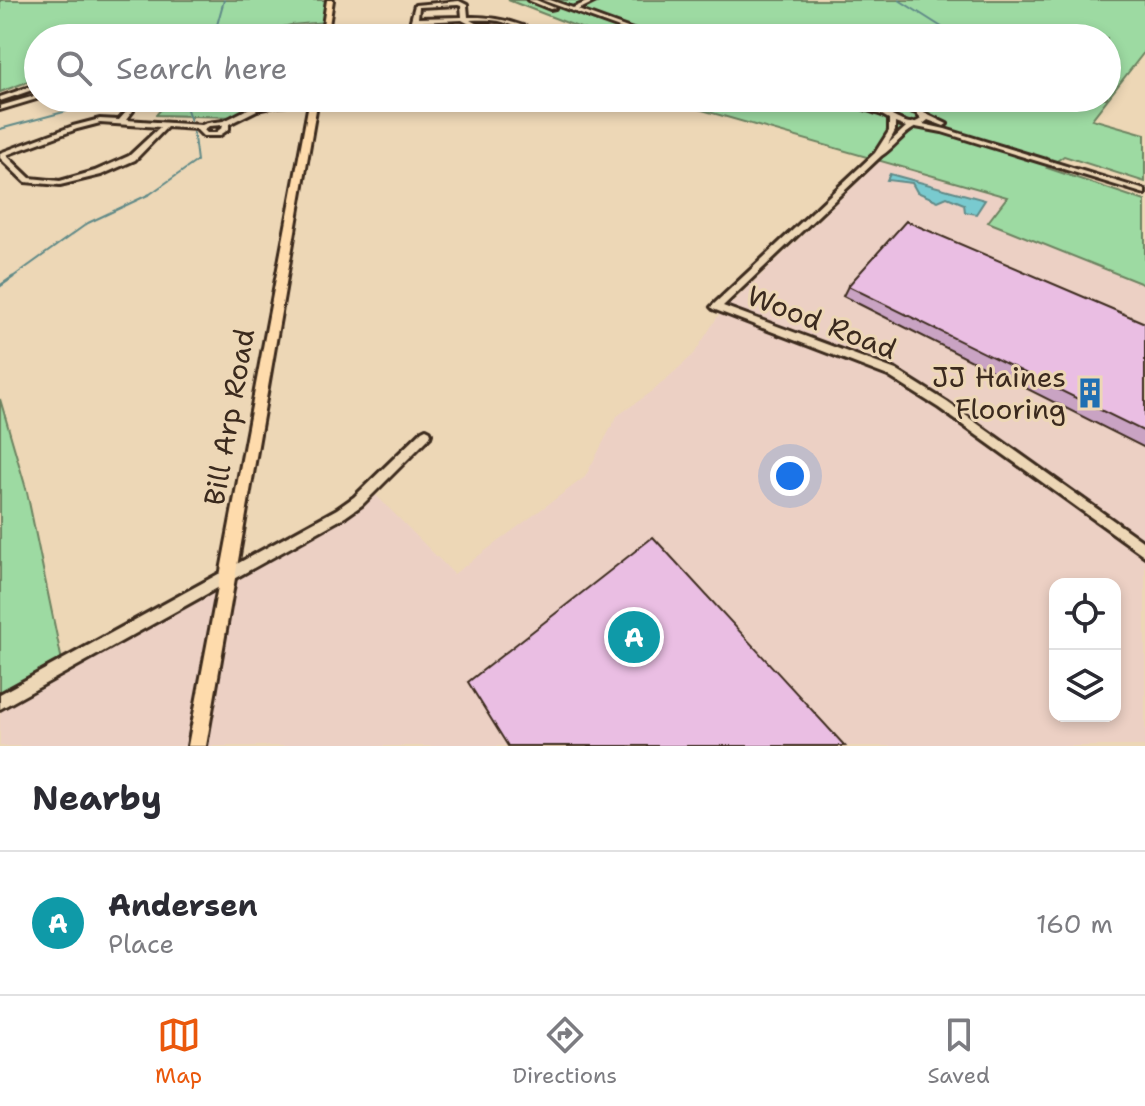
<!DOCTYPE html>
<style>
:root{--surface:#fff;--page:#f2f2f3;--text:#2b2b33;--muted:#7c7c81;--line:#e1e1e2;--accent:#ea580c}
body{margin:0;font-family:"Shantell Sans",sans-serif;background:var(--page);color:var(--text)}
.controls{position:absolute;right:24px;bottom:24px;display:grid;overflow:hidden;border-radius:16px;box-shadow:0 4px 12px #0003}
.controls button{width:72px;height:72px;display:grid;place-items:center;padding:0;border:0;border-bottom:2px solid var(--line);background:var(--surface);color:var(--text);font:40px sans-serif}
.you{position:absolute;left:790px;top:476px;width:28px;height:28px;margin:-20px;border:6px solid #fff;border-radius:50%;background:#1a73e8;box-shadow:0 0 0 12px #1a73e833}
.badge{display:grid;place-items:center;width:52px;height:52px;border-radius:50%;background:var(--accent);color:#fff;font-size:26px;font-weight:700}
.pin{position:absolute;translate:-50% -50%;border:4px solid #fff;box-shadow:0 2px 8px #0006}
.list{margin:0;padding:0;list-style:none}
h2{display:flex;justify-content:space-between;align-items:center;height:104px;margin:0;padding:0 32px;font-size:34px}
h2 small{font-size:26px;font-weight:400;color:var(--muted)}
.list li{display:grid;grid-template-columns:52px 1fr auto;gap:24px;align-items:center;box-sizing:border-box;height:144px;padding:0 32px;border-top:2px solid var(--line)}
.list b{display:block;font-size:30px;white-space:nowrap}
.list p{margin:0;font-size:26px;white-space:nowrap;color:var(--muted)}
.list em{font-size:26px;font-style:normal;color:var(--muted)}
.icon{flex:none;width:44px;height:44px;fill:none;stroke:currentColor;stroke-width:2;stroke-linecap:round;stroke-linejoin:round}
.map{position:relative;flex:none;width:1145px;height:746px;overflow:hidden}
.search{position:absolute;background:var(--surface);box-shadow:0 4px 12px #0003;left:24px;right:24px;top:24px;height:88px;display:flex;align-items:center;gap:20px;box-sizing:border-box;padding:0 28px;border-radius:44px;color:var(--muted);font-size:30px}
.sheet{height:248px;background:var(--surface)}
nav{display:flex;justify-content:space-around;align-items:center;box-sizing:border-box;height:112px;border-top:2px solid var(--line);background:var(--surface);font-size:22px;color:var(--muted)}
nav a{display:grid;justify-items:center;gap:4px}
nav .on{color:var(--accent)}
.map>svg:first-child{display:block}
.built{fill:#ecd0c4;fill-rule:evenodd}
.green{fill:#9ddaa2;stroke:#6c8260;stroke-width:2}
.water{fill:#79cacf;stroke:#608a88;stroke-width:2}
.lines{fill:none;stroke-linecap:round;stroke-linejoin:round}
.stream-far1{stroke:#608a88;stroke-width:2}
.stream{stroke:#608a88;stroke-width:3}
.minor-casing{stroke:#3b2a1e;stroke-width:6}
.major-casing{stroke:#3b2a1e;stroke-width:6}
.minor{fill:#edd7b6;fill-rule:evenodd}
.major{fill:#fedbac;fill-rule:evenodd}
.wall{fill:#c9a3c3;stroke:#3b2a1e;stroke-width:2}
.building{fill:#eabee3;stroke:#3b2a1e;stroke-width:2}
.labels{text-anchor:middle;stroke-width:6;stroke-linejoin:round;paint-order:stroke}
.street-label{font-size:28px;fill:#3b2a1e;stroke:#edd7b6}
.poi-label{font-size:28px;fill:#3b2a1e;stroke:#edd7b6;text-anchor:end}
</style>
<div class="map">
<svg width="1145" height="746" viewBox="0 0 1145 746">
<rect width="100%" height="100%" fill="#edd7b6"/>
<filter id="ink" filterUnits="userSpaceOnUse"><feTurbulence type="fractalNoise" baseFrequency=".0125" numOctaves="2"/><feDisplacementMap in="SourceGraphic" scale="16" xChannelSelector="R" yChannelSelector="G"/><feConvolveMatrix kernelMatrix="1 2 1 2 8 2 1 2 1" color-interpolation-filters="sRGB"/></filter>
<g filter="url(#ink)">
<!-- built -->
<path class="built" d="M 326,22 L 320,38 L 238,38 L 291,25 Z
M 880,161 L 1008,197 L 988,222 L 1145,285 L 1145,746 L 0,746 L 0,702 L 276,549 L 370,489 L 454,574 L 585,477 L 617,416 L 653,391 L 694,354 L 718,316 ZM 1055,584 L 1115,584 L 1115,716 L 1055,716 Z"/>
<!-- green -->
<path class="green" d="M 0,0 L 330,0 L 326,22 L 291,25 L 238,38 L 38,38 L 38,78 L 0,92 Z
M 508,0 L 1145,0 L 1145,51 L 1092,119 L 1145,134 L 1145,182 L 1064,156 L 1047,168 L 1145,201 L 1145,285 L 988,222 L 1007,197 L 660,98 L 1107,98 L 1107,38 L 606,38 Z
M 171,98 L 304,98 L 255,108 L 237,117 L 156,115 Z
M 0,399 L 27,492 L 63,666 L 0,701 Z"/>
<!-- water -->
<path class="water" d="M 890,174 L 985,200 L 976,214 L 965,212 L 964,204 L 947,197 L 938,201 L 917,192 L 912,183 L 887,180 Z"/>
<g class="lines">
<!-- stream-far1 -->
<path class="stream-far1" d="M 899,0 L 959,38
M 219,38 L 217,25 L 224,0
M 183,98 L 192,124
M 0,129 L 116,98
M 10,279 L 88,223 L 150,194 L 197,161 L 193,129"/>
<!-- stream -->
<path class="stream" d="M 0,286 L 13,277"/>
<!-- minor casing -->
<g class="minor-casing">
<path id="minor" d="M 528,0 L 536,0 L 555,8 L 550,9 Z
M 542,0 L 550,0 L 573,8 L 591,0 L 598,0 L 578,10 L 655,38 L 647,38 Z
M 459,1 L 467,5 L 468,17 C 497,16 522,23 548,38 C 532,38 519,27 503,22 C 492,19 481,20 470,20 L 477,24 L 508,30 L 499,37 L 500,38 L 493,38 L 493,36 L 500,31 L 479,27 L 478,38 L 472,38 L 473,26 L 462,20 L 418,22 L 416,38 L 410,38 L 411,20 L 415,5 ZM 458,5 L 461,6 L 462,17 L 418,18 L 419,7 Z
M 38,84 L 38,88 L 0,101 L 0,97 Z
M 38,95 L 38,98 L 40,98 L 0,110 L 0,106 Z
M 126,98 L 132,98 L 133,111 L 126,120 L 202,125 C 210,121 218,123 226,120 C 236,116 245,109 255,106 C 284,97 326,98 356,98 L 353,100 L 275,106 L 257,110 L 229,124 L 229,129 L 219,136 L 203,136 L 197,130 L 197,129 L 167,127 L 135,160 L 101,175 L 60,185 L 25,182 L 0,158 L 0,153 L 73,126 L 100,119 L 119,120 L 127,111 ZM 100,123 L 160,127 L 129,156 L 95,171 L 60,181 L 30,178 L 6,155 L 77,129 ZM 222,125 L 223,127 L 215,133 L 207,133 L 204,130 L 209,126 Z
M 376,98 L 403,98 C 397,102 382,102 376,98 Z
M 445,98 L 454,98 L 445,102 L 441,102 L 441,100 Z
M 482,98 L 490,98 L 496,102 L 522,98 L 538,98 L 535,100 L 495,106 Z
M 832,98 L 842,98 L 886,112 L 887,110 C 898,105 907,104 918,109 L 921,98 L 927,98 L 924,113 L 947,124 L 944,126 L 928,120 L 923,124 L 945,129 L 1145,190 L 1145,194 L 942,132 L 916,127 C 902,134 894,148 881,156 L 723,306 L 896,370 L 947,402 L 1145,543 L 1145,556 L 939,408 L 888,376 L 713,309 L 711,307 L 713,305 L 875,153 L 889,131 L 889,119 L 882,115 ZM 904,109 L 916,113 L 921,119 C 911,127 902,121 892,116 L 892,112 ZM 895,123 L 906,127 L 888,144 L 895,131 Z
M 426,429 L 430,431 L 431,434 L 430,437 L 362,505 L 345,517 L 0,709 L 0,694 L 337,509 L 354,497 L 422,431 Z"/>
</g>
<!-- major casing -->
<g class="major-casing">
<path id="major" d="M 327,0 L 333,0 L 327,38 L 321,38 Z
M 296,98 L 308,98 L 289,105 L 285,103 Z
M 310,98 L 318,98 L 206,746 L 188,746 Z"/>
</g>
<!-- minor -->
<use href="#minor" class="minor"/>
<!-- major -->
<use href="#major" class="major"/>
</g>
<!-- wall -->
<path class="wall" d="M 848,286 L 1145,323 L 1145,448 L 843,296 Z"/>
<!-- building -->
<path class="building" d="M 906,221 L 1145,323 L 1145,432 L 848,286 Z
M 653,537 L 845,746 L 508,746 L 468,682 Z"/>
</g>
<!-- icons -->
<defs>
<g id="building-bare" transform="scale(2.4)"><path d="M-4-6H4V6H1V3H-1V6H-4ZM-2.5-4.3h1.7v1.8h-1.7ZM.8-4.3h1.7v1.8H.8ZM-2.5-1h1.7V.8h-1.7ZM.8-1h1.7V.8H.8Z" fill="#1f6fb2" stroke="#edd7b6" stroke-width="2.5" paint-order="stroke"/></g>
</defs>
<g fill-rule="evenodd">
<use href="#building-bare" x="1090" y="393"/>
</g>
<g class="labels">
<!-- street labels -->
<g class="street-label">
<text transform="translate(822 322) rotate(21)" y="10">Wood Road</text>
<text transform="translate(229 417) rotate(-80)" y="10">Bill Arp Road</text>
</g>
<!-- poi labels -->
<g class="poi-label">
<text x="1066" y="387">JJ Haines<tspan x="1066" dy="32">Flooring</tspan></text>
</g>
</g>
</svg>
<div class="controls">
<button><svg class="icon" aria-label="locate" viewBox="0 0 24 24"><circle cx="12" cy="12" r="6"/><path d="M12 2v4M12 18v4M2 12h4M18 12h4"/></svg></button>
<button><svg class="icon" aria-label="layers" viewBox="0 0 24 24"><path d="M12 4l9 5-9 5-9-5zM3 14l9 5 9-5"/></svg></button>
</div>
<div class="you"></div>
<div class="pin badge" style="left:634px;top:637px;background:#0f9aa8">A</div>
<div class="search"><svg class="icon" aria-label="search" viewBox="0 0 24 24"><circle cx="10" cy="10" r="6"/><path d="M15 15l6 6"/></svg>Search here</div>
</div>
<section class="sheet">
<h2>Nearby<small></small></h2>
<ul class="list">
<li><span class="badge" style="background:#0f9aa8">A</span><div><b>Andersen</b><p>Place</p></div><em>160 m</em></li>
</ul>
</section>
<nav>
<a class="on"><svg class="icon" aria-label="map" viewBox="0 0 24 24"><path d="M3 6l6-2 6 2 6-2v14l-6 2-6-2-6 2zM9 4v14M15 6v14"/></svg>Map</a>
<a><svg class="icon" aria-label="directions" viewBox="0 0 24 24"><path d="M12 3l9 9-9 9-9-9zM9 14v-3h6M13 9l2 2-2 2"/></svg>Directions</a>
<a><svg class="icon" aria-label="saved" viewBox="0 0 24 24"><path d="M7 4h10v16l-5-4-5 4z"/></svg>Saved</a>
</nav>
